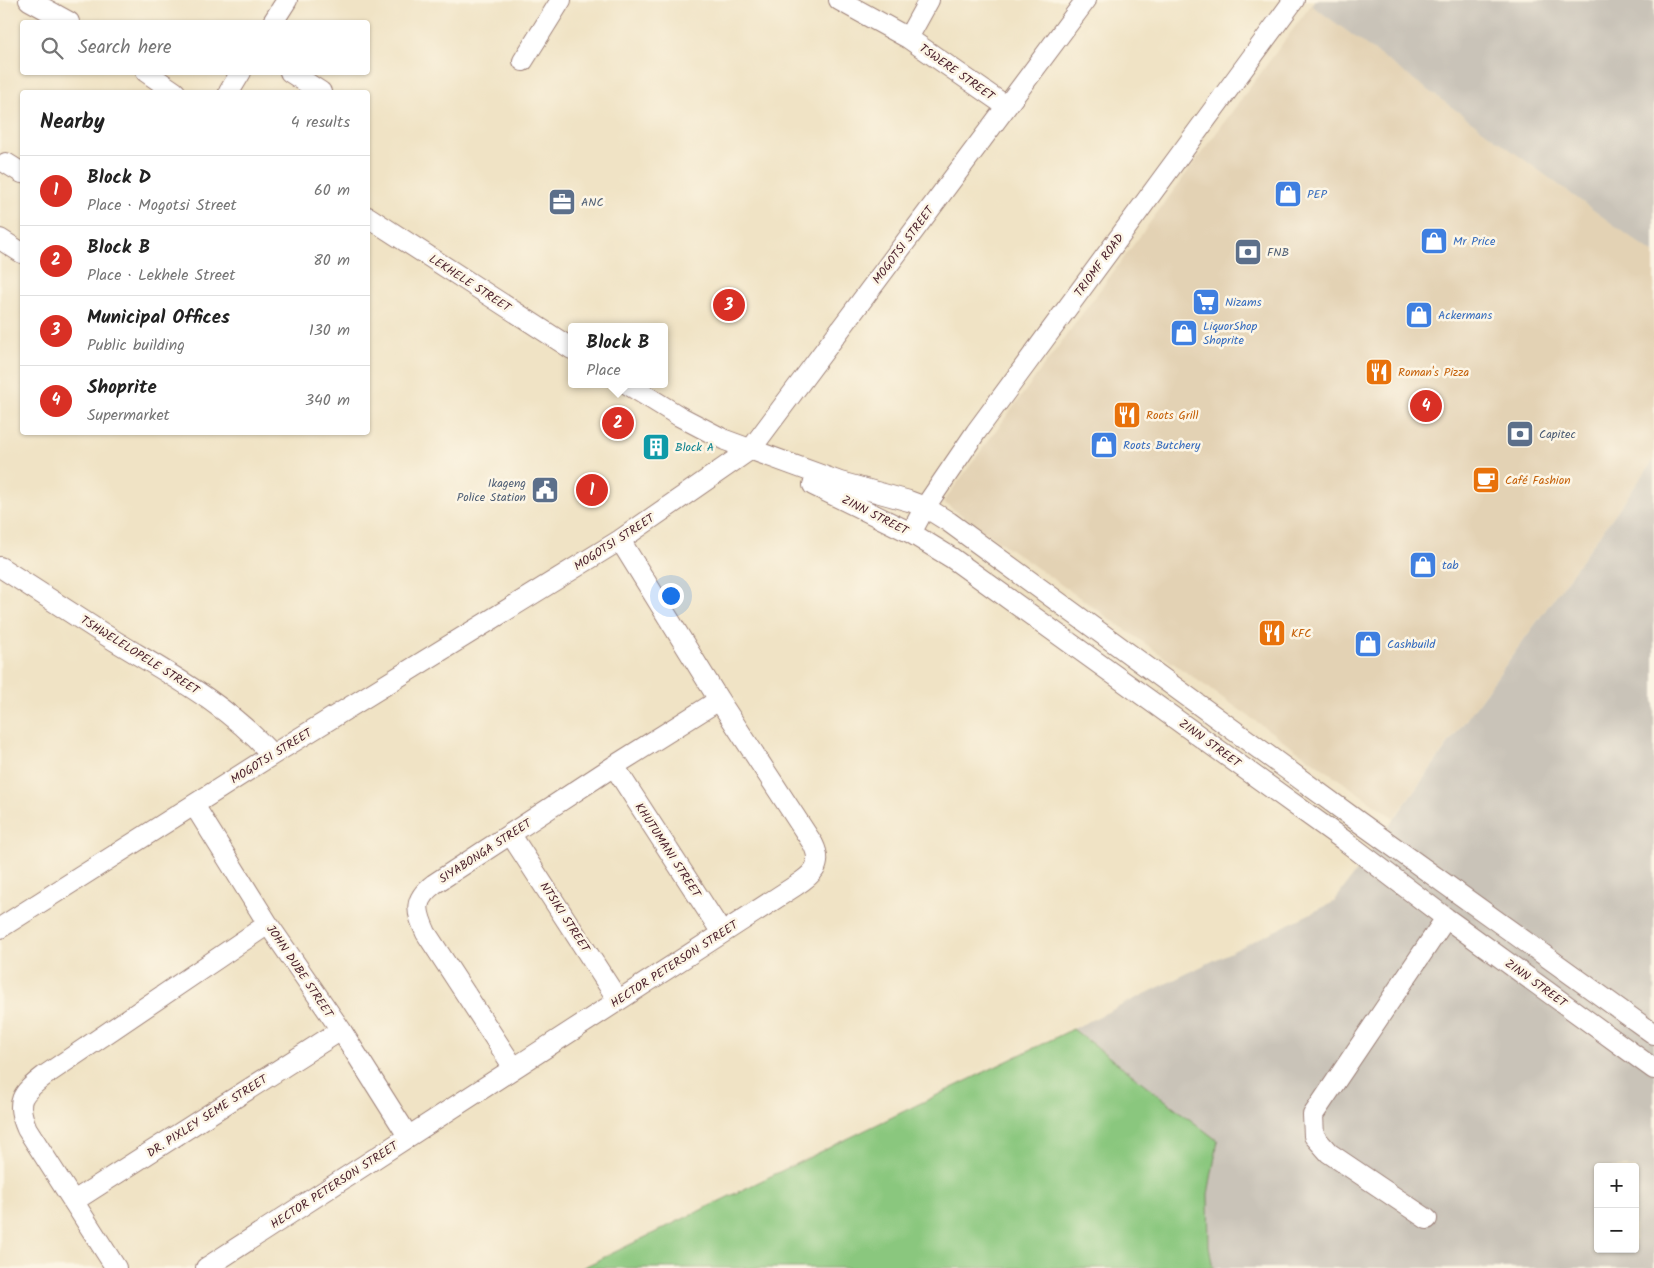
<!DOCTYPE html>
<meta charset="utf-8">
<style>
:root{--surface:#fff;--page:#f6f6f6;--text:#222;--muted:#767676;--line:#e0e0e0;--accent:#d93025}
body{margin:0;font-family:Kalam,sans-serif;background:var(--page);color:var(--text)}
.controls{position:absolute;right:15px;bottom:15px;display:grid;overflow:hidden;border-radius:5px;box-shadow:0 1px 4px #0004}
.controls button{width:45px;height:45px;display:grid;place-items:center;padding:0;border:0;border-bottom:1px solid var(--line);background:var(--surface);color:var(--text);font:25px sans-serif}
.you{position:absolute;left:670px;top:595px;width:18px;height:18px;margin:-12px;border:4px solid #fff;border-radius:50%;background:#1a73e8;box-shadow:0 0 0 8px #1a73e833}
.badge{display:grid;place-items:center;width:32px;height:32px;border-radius:50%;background:var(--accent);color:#fff;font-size:16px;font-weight:700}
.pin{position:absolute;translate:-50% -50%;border:2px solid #fff;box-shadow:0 1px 5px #0006}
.popup{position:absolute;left:568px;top:323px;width:100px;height:65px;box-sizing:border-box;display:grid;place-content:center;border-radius:5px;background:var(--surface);filter:drop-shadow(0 1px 4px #0005);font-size:16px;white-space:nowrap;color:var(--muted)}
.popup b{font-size:19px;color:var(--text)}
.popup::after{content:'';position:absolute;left:50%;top:100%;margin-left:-10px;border:10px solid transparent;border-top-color:var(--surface)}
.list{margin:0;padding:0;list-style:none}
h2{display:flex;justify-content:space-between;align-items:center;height:65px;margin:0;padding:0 20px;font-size:21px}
h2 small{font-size:16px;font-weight:400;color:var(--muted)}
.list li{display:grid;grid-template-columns:32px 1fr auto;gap:15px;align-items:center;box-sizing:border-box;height:70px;padding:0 20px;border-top:1px solid var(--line)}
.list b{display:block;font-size:19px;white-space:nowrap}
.list p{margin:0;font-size:16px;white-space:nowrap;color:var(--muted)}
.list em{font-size:16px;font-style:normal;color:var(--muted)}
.icon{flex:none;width:28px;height:28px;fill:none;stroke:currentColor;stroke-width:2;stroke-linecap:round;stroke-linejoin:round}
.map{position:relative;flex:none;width:1654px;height:1268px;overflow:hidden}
.search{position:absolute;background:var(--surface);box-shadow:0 1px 4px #0004;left:20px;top:20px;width:350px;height:55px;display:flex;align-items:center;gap:12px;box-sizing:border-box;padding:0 18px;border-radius:5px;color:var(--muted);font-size:19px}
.panel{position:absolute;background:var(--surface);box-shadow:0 1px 4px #0004;left:20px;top:90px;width:350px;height:345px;border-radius:5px}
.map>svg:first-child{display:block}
.built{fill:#e3d2b4}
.industrial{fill:#c9c3b8;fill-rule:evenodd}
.green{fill:#8ac77e;stroke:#6a7354}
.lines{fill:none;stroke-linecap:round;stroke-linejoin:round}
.minor-casing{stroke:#9d8178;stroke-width:22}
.minor{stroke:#fff;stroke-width:20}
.labels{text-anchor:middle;stroke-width:5;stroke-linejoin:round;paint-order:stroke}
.street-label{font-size:12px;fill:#4a1f2b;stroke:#fcf5e5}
.shop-label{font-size:12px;fill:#366cbe;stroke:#fcf5e5;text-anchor:start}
.service-label{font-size:12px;fill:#4e5e75;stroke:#fcf5e5;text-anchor:start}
.food-label{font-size:12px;fill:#c56008;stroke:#fcf5e5;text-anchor:start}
.culture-label{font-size:12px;fill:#0d838f;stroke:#fcf5e5;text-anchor:start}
</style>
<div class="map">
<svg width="1654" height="1268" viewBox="0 0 1654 1268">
<rect width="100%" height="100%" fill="#fcf5e5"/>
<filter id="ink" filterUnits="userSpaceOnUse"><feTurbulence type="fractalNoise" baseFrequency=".02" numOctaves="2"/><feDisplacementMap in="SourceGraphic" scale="10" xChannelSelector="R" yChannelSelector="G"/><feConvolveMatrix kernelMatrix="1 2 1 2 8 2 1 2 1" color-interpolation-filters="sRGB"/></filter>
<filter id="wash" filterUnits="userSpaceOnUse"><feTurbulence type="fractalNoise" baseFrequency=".0096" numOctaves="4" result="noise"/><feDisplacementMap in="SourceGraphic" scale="20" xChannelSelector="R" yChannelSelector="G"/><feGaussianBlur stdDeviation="1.12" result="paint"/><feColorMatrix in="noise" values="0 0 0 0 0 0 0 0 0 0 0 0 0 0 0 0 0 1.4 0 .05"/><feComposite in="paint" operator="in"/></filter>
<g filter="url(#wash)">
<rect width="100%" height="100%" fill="#f0e3c5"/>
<!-- built -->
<path class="built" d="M 1311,5 L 1654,254 L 1654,460 L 1394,818 L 943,502 Z"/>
<!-- industrial -->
<path class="industrial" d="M 1315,0 L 1654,0 L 1654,254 L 1311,5 Z
M 1654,460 L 1654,1268 L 1213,1268 L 1209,1247 L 1208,1194 L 1218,1141 L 1073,1029 L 1334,902 ZM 1598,1167 L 1635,1167 L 1635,1249 L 1598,1249 Z"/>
<!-- green -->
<path class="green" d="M 1073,1029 L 1218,1141 L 1208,1194 L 1209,1247 L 1213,1268 L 582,1268 Z"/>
</g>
<g filter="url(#ink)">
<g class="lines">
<!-- minor casing -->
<g class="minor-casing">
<path id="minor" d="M 29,0 L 69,22
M 839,0 L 908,38 L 1006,106
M 273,22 L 287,0
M 908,38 L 929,0
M 523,61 L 561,0
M 146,72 L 175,92
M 290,72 L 321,92
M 229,92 L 241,72
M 6,163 L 22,173
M 368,217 L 572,349
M 0,239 L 22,253
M 627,384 L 679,416 L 725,440 L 840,482 L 909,501 L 925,507 L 949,522 L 1359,822 L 1654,1034
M 813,485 L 911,533 L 952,558 L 1345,841 L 1446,918 L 1654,1069
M 911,533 L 925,507 L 976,432 L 1294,0
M 0,567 C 38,591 77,617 115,641 C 171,675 228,705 272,755
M 614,766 L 722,933
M 194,805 L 268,924 L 341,1030 L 408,1136
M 511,835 L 618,1000
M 0,928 L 272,755 L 620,540 L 751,449 L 1086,0
M 514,1068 L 426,933 C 416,911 413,900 434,884 L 614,766 L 719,700
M 74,1201 L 341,1030
M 1427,1219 L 1329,1153 L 1314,1136 L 1313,1115 L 1446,918
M 116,1268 L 27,1129 C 15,1101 21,1094 44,1076 L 268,924
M 206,1268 L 795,886 C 812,875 824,866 813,844 L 719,700 L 620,540"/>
</g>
<!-- minor -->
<use href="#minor" class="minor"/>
</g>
</g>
<!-- icons -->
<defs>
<g id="shop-square" transform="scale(1.4375)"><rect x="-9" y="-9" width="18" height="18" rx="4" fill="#3f7fe0" stroke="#fcf5e5"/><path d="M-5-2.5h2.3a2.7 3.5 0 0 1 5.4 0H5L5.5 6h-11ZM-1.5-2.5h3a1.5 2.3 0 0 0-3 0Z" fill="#fff"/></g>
<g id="office-square" transform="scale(1.4375)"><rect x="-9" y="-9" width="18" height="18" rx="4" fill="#5c6f8a" stroke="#fcf5e5"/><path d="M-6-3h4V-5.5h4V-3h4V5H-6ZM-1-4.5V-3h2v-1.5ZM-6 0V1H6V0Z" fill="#fff"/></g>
<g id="bank-square" transform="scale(1.4375)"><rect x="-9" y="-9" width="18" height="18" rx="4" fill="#5c6f8a" stroke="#fcf5e5"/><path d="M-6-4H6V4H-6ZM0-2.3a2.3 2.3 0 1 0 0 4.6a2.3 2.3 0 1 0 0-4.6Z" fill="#fff"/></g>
<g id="supermarket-square" transform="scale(1.4375)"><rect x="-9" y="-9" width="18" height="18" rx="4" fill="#3f7fe0" stroke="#fcf5e5"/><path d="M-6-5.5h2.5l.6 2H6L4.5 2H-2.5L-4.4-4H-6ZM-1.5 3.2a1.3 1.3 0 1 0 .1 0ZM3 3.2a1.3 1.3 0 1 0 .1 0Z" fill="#fff"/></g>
<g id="restaurant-square" transform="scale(1.4375)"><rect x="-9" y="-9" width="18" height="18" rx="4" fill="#e8710a" stroke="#fcf5e5"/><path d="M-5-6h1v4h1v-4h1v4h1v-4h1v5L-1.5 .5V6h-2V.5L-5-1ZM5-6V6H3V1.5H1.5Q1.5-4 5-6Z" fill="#fff"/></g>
<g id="building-square" transform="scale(1.4375)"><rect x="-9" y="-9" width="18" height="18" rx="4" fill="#0f9aa8" stroke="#fcf5e5"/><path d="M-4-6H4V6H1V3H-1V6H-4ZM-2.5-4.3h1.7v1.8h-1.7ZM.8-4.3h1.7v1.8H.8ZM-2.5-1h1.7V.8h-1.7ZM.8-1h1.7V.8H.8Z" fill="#fff"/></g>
<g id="cafe-square" transform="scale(1.4375)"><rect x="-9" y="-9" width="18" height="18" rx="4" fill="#e8710a" stroke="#fcf5e5"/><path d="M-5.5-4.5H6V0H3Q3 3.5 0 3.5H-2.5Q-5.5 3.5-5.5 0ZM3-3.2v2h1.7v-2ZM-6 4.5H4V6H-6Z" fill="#fff"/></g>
<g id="civic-square" transform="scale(1.4375)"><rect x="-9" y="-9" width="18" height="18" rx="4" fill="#5c6f8a" stroke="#fcf5e5"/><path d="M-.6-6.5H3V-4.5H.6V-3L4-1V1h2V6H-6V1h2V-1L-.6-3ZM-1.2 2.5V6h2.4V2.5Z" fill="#fff"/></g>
</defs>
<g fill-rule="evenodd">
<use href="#shop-square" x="1288" y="194"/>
<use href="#office-square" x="562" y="202"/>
<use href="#shop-square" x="1434" y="241"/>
<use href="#bank-square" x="1248" y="252"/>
<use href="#supermarket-square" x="1206" y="302"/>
<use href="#shop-square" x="1419" y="315"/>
<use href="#shop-square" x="1184" y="333"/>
<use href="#restaurant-square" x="1379" y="372"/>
<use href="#restaurant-square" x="1127" y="415"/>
<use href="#bank-square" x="1520" y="434"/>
<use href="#shop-square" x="1104" y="445"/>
<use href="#building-square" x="656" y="447"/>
<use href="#cafe-square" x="1486" y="480"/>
<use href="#civic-square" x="545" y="490"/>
<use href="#shop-square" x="1423" y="565"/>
<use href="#restaurant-square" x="1272" y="633"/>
<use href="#shop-square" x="1368" y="644"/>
</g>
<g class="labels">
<!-- street labels -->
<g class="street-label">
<text transform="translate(957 72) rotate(35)" y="4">TSWERE STREET</text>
<text transform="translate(903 245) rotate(-53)" y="4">MOGOTSI STREET</text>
<text transform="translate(1099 265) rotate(-54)" y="4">TRIOMF ROAD</text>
<text transform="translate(470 283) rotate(33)" y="4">LEKHELE STREET</text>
<text transform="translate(875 515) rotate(27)" y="4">ZINN STREET</text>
<text transform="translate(614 542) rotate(-33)" y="4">MOGOTSI STREET</text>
<text transform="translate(140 655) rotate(32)" y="4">TSHWELELOPELE STREET</text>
<text transform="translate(1210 743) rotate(36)" y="4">ZINN STREET</text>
<text transform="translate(271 756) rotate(-32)" y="4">MOGOTSI STREET</text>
<text transform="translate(668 850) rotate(57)" y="4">KHUTUMANI STREET</text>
<text transform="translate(485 851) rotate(-33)" y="4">SIYABONGA STREET</text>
<text transform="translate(565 917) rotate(57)" y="4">NTSIKI STREET</text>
<text transform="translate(674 964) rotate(-33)" y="4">HECTOR PETERSON STREET</text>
<text transform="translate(300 971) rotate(56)" y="4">JOHN DUBE STREET</text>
<text transform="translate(1536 983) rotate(36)" y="4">ZINN STREET</text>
<text transform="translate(207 1116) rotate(-33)" y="4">DR. PIXLEY SEME STREET</text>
<text transform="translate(334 1185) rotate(-33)" y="4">HECTOR PETERSON STREET</text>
</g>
<!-- shop labels -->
<g class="shop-label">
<text x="1307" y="198">PEP</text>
<text x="1453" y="245">Mr Price</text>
<text x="1225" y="306">Nizams</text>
<text x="1438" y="319">Ackermans</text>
<text x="1203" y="330">LiquorShop<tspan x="1203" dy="14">Shoprite</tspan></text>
<text x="1123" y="449">Roots Butchery</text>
<text x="1442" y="569">tab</text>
<text x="1387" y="648">Cashbuild</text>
</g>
<!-- service labels -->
<g class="service-label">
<text x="581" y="206">ANC</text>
<text x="1267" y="256">FNB</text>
<text x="1539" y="438">Capitec</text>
<text x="526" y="487" text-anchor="end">Ikageng<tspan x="526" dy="14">Police Station</tspan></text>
</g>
<!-- food labels -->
<g class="food-label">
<text x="1398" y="376">Roman's Pizza</text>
<text x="1146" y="419">Roots Grill</text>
<text x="1505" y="484">Café Fashion</text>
<text x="1291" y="637">KFC</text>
</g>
<!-- culture labels -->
<g class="culture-label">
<text x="675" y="451">Block A</text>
</g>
</g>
</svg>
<div class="controls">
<button>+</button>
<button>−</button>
</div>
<div class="you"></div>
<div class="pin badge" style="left:592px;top:490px">1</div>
<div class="pin badge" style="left:618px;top:423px">2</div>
<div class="popup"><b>Block B</b>Place</div>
<div class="pin badge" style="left:729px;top:305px">3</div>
<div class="pin badge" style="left:1426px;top:406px">4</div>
<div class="search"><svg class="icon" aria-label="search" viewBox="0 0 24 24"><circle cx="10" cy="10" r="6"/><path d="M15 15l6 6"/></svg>Search here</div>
<section class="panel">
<h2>Nearby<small>4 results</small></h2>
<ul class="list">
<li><span class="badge">1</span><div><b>Block D</b><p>Place · Mogotsi Street</p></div><em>60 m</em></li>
<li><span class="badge">2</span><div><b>Block B</b><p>Place · Lekhele Street</p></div><em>80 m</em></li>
<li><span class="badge">3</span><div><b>Municipal Offices</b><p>Public building</p></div><em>130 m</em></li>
<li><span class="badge">4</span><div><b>Shoprite</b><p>Supermarket</p></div><em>340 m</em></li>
</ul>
</section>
</div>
